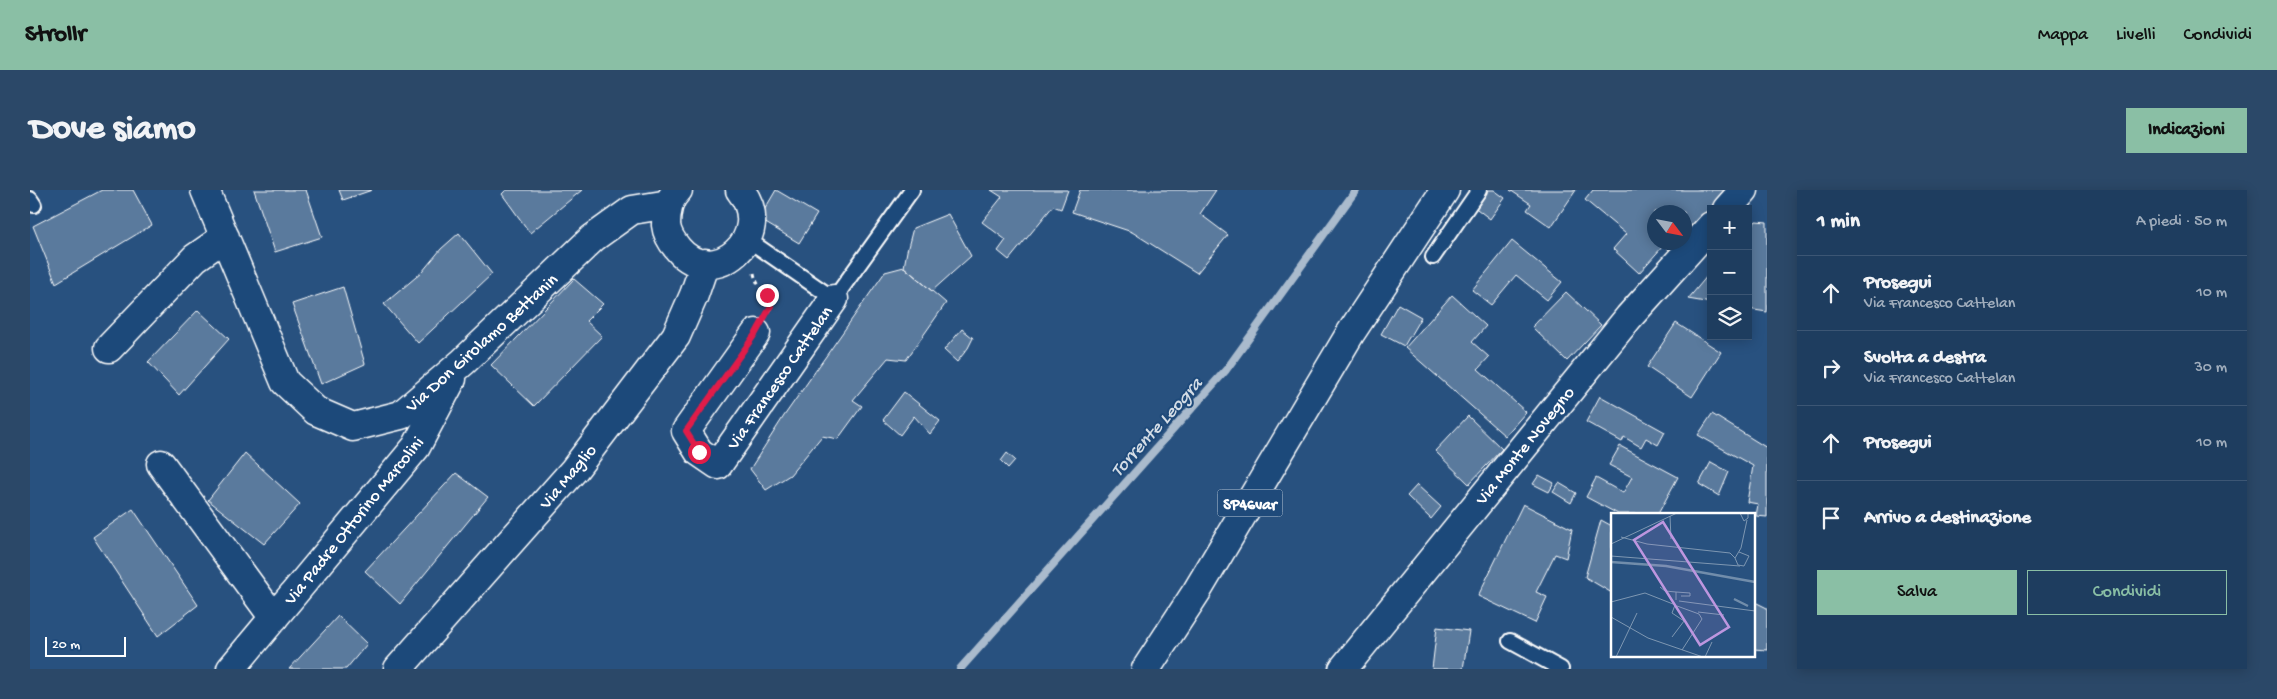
<!DOCTYPE html>
<html lang="it">
<meta charset="utf-8">
<style>
:root{--surface:#1e3d5f;--page:#2b4868;--text:#f1f3f6;--muted:#a1aebd;--line:#3c5674;--accent:#8abfa5}
body{margin:0;font-family:"Gochi Hand",sans-serif;background:var(--page);color:var(--text)}
.controls{position:absolute;right:15px;top:15px;display:grid;overflow:hidden;border-radius:0px;box-shadow:0 2px 12px #0003}
.controls button{width:45px;height:45px;display:grid;place-items:center;padding:0;border:0;border-bottom:1px solid var(--line);background:var(--surface);color:var(--text);font:25px sans-serif}
.compass{position:absolute;left:1617px;top:15px;width:45px;height:45px;border-radius:50%;background:var(--surface);box-shadow:0 2px 12px #0003;rotate:122deg}
.scale{position:absolute;left:15px;bottom:12px;width:81px;box-sizing:border-box;padding-left:5px;border:2px solid #fff;border-top:0;font-size:14px;line-height:18px;white-space:nowrap;color:#fff;-webkit-text-stroke:4px #1f4a7a;paint-order:stroke}
.stop{position:absolute;width:15px;height:15px;margin:-11px;border:4px solid #e11d48;border-radius:50%;background:#fff}
.stop.end{background:#e11d48;border-color:#fff;box-shadow:0 1px 5px #0008}
.list{margin:0;padding:0;list-style:none}
h2{display:flex;justify-content:space-between;align-items:center;height:65px;margin:0;padding:0 20px;font-size:21px}
h2 small{font-size:16px;font-weight:400;color:var(--muted)}
.list li{display:grid;grid-template-columns:32px 1fr auto;gap:15px;align-items:center;box-sizing:border-box;height:75px;padding:0 20px;border-top:1px solid var(--line)}
.list b{display:block;font-size:19px;white-space:nowrap}
.list p{margin:0;font-size:16px;white-space:nowrap;color:var(--muted)}
.list em{font-size:16px;font-style:normal;color:var(--muted)}
.actions{display:flex;gap:10px;padding:15px 20px}
.actions a{flex:1;padding:11px 0;border:1px solid var(--accent);border-radius:0px;text-align:center;font-size:18px;color:var(--accent)}
.actions .main{background:var(--accent);color:#111}
.icon{flex:none;width:28px;height:28px;fill:none;stroke:currentColor;stroke-width:2;stroke-linecap:round;stroke-linejoin:round}
.map{position:relative;flex:none;width:1737px;height:479px;overflow:hidden;border-radius:0px}
header{display:flex;align-items:center;gap:30px;box-sizing:border-box;height:70px;padding:0 25px;background:var(--accent);color:#111}
header strong{font-size:24px}
nav{display:flex;gap:28px;margin-inline-start:auto;font-size:18px}
.intro{display:flex;align-items:center;justify-content:space-between;box-sizing:border-box;height:120px;padding:0 30px}
h1{margin:0;font-size:35px}
.button{padding:12px 22px;border-radius:0px;background:var(--accent);color:#111;font-size:18px;font-weight:700}
main{display:flex;gap:30px;padding:0 30px}
aside{flex:1;background:var(--surface);border-radius:0px;box-shadow:0 2px 12px #0003}
.map>svg:first-child{display:block}
.lines{fill:none;stroke-linecap:round;stroke-linejoin:round}
.stream{stroke:#aabbcd;stroke-width:8}
.building{fill:#5a7a9d;stroke:#fff}
.service-casing{stroke:#fff;stroke-width:18}
.minor-casing{stroke:#fff;stroke-width:31}
.tertiary-casing{stroke:#fff;stroke-width:31}
.primary-casing{stroke:#fff;stroke-width:31}
.path{stroke:#fff;stroke-width:3;stroke-dasharray:4 4;stroke-linecap:butt}
.service{stroke:#1f4a7a;stroke-width:14}
.minor{stroke:#1f4a7a;stroke-width:28}
.tertiary{stroke:#1f4a7a;stroke-width:28}
.primary{stroke:#1f4a7a;stroke-width:28}
.route{stroke:#e11d48;stroke-width:6}
.labels{text-anchor:middle;stroke-width:4;stroke-linejoin:round;paint-order:stroke}
.shield{fill:#1f4a7a;stroke:#bcc9d7;stroke-width:1}
.shield-label{font-size:16px;font-weight:bold;fill:#fff}
.street-label{font-size:18px;fill:#fff;stroke:#1f4a7a}
.water-label{font-size:19px;font-style:italic;fill:#d4dde6;stroke:#1f4a7a}
.inset-river{fill:none;stroke:#718dab;stroke-width:2.5}
.inset-road{fill:none;stroke:#7e97b2;stroke-width:1}
.view{fill:#bd96df;fill-opacity:0.15;stroke:#bd96df;stroke-width:2.5}
.inset-edge{fill:none;stroke:#fff;stroke-width:2.5}
</style>
<header>
<strong>Strollr</strong>
<nav><a>Mappa</a><a>Livelli</a><a>Condividi</a></nav>
</header>
<div class="intro"><h1>Dove siamo</h1><a class="button">Indicazioni</a></div>
<main>
<div class="map">
<svg width="1737" height="479" viewBox="0 0 1737 479">
<rect width="100%" height="100%" fill="#28517f"/>
<filter id="ink" filterUnits="userSpaceOnUse"><feTurbulence type="fractalNoise" baseFrequency=".02" numOctaves="2"/><feDisplacementMap in="SourceGraphic" scale="10" xChannelSelector="R" yChannelSelector="G"/><feConvolveMatrix kernelMatrix="1 2 1 2 8 2 1 2 1" color-interpolation-filters="sRGB"/></filter>
<g filter="url(#ink)">
<g class="lines">
<!-- stream -->
<path class="stream" d="M 930,479 L 1196,180 L 1326,0"/>
</g>
<!-- building -->
<path class="building" d="M 72,0 L 103,0 L 122,35 L 26,93 L 3,36 Z
M 224,0 L 276,0 L 292,47 L 245,62 Z
M 309,0 L 342,0 L 313,10 Z
M 476,0 L 552,0 L 500,43 L 472,4 Z
M 746,0 L 787,24 L 769,53 L 729,29 Z
M 961,0 L 1038,0 L 1031,19 L 1023,16 L 979,70 L 968,61 L 976,50 L 952,32 L 972,7 Z
M 1050,0 L 1186,0 L 1170,24 L 1198,45 L 1167,83 L 1102,42 L 1042,22 Z
M 1456,0 L 1464,0 L 1475,8 L 1460,29 L 1443,16 Z
M 1480,0 L 1546,0 L 1521,37 L 1497,20 L 1501,14 Z
M 1563,0 L 1700,0 L 1681,19 L 1654,50 L 1654,22 L 1624,22 L 1624,52 L 1652,52 L 1642,63 L 1634,55 L 1609,83 L 1583,59 L 1596,44 L 1555,10 Z
M 918,24 L 941,66 L 902,101 L 874,77 L 877,61 L 883,38 Z
M 1726,31 L 1737,32 L 1737,122 L 1718,119 L 1718,41 Z
M 429,43 L 462,84 L 388,153 L 354,114 L 392,82 L 411,59 Z
M 1482,51 L 1532,92 L 1517,110 L 1486,85 L 1461,115 L 1442,100 Z
M 874,77 L 916,113 L 876,170 L 858,168 L 823,210 L 832,216 L 808,249 L 792,246 L 760,285 L 736,300 L 720,279 L 754,226 L 855,82 Z
M 1678,85 L 1681,85 L 1681,113 L 1658,109 Z
M 544,89 L 573,114 L 556,131 L 572,146 L 504,216 L 461,175 Z
M 313,97 L 335,174 L 291,194 L 262,114 Z
M 1536,102 L 1571,135 L 1537,171 L 1502,137 Z
M 1422,105 L 1456,136 L 1442,152 L 1459,167 L 1448,179 L 1496,222 L 1475,246 L 1375,158 Z
M 1368,114 L 1391,127 L 1374,156 L 1351,144 Z
M 168,120 L 199,149 L 149,205 L 118,172 Z
M 1646,133 L 1691,162 L 1662,207 L 1617,177 Z
M 932,139 L 943,148 L 938,158 L 927,172 L 914,160 Z
M 874,202 L 910,231 L 900,244 L 884,226 L 870,245 L 853,230 Z
M 1570,206 L 1635,242 L 1628,255 L 1616,248 L 1611,257 L 1594,247 L 1592,252 L 1556,232 Z
M 1682,224 L 1737,258 L 1737,327 L 1726,326 L 1728,314 L 1717,312 L 1723,276 L 1668,245 Z
M 1438,226 L 1472,259 L 1439,294 L 1405,261 Z
M 1590,256 L 1648,287 L 1628,324 L 1588,324 L 1556,307 L 1566,288 L 1593,303 L 1602,287 L 1579,275 Z
M 215,263 L 270,314 L 234,354 L 178,310 Z
M 977,263 L 985,270 L 978,278 L 971,271 Z
M 1681,272 L 1699,282 L 1689,306 L 1669,294 Z
M 426,283 L 458,307 L 370,414 L 335,381 Z
M 1509,285 L 1524,293 L 1519,302 L 1503,294 Z
M 1529,293 L 1546,303 L 1541,313 L 1523,302 Z
M 1387,295 L 1411,317 L 1401,329 L 1377,306 Z
M 1493,314 L 1542,339 L 1536,368 L 1525,364 L 1506,402 L 1517,407 L 1505,433 L 1448,406 Z
M 103,319 L 168,415 L 128,446 L 63,347 Z
M 1571,330 L 1582,336 L 1582,403 L 1555,387 Z
M 1723,411 L 1737,418 L 1737,460 L 1723,459 Z
M 308,426 L 337,454 L 316,479 L 259,479 Z
M 1407,437 L 1439,441 L 1433,479 L 1402,479 Z"/>
<g class="lines">
<!-- service casing -->
<g class="service-casing">
<path id="service" d="M 0,9 L 4,15
M 717,49 L 804,109 L 882,0
M 1403,67 L 1449,0
M 1480,451 L 1531,479"/>
</g>
<!-- minor casing -->
<g class="minor-casing">
<path id="minor" d="M 175,0 L 255,192 L 286,221 L 323,237 L 371,225 L 433,172 L 563,48 L 602,20 L 639,14
M 1697,19 L 1714,0
M 726,143 L 656,241 L 669,262 L 688,275 L 804,109
M 79,158 L 165,68 L 195,47
M 131,274 L 244,428
M 201,479 L 386,257 L 422,189
M 1313,479 L 1599,127 L 1681,36"/>
</g>
<!-- tertiary casing -->
<g class="tertiary-casing">
<path id="tertiary" d="M 648,0 C 638,9 636,23 636,35 C 637,45 642,52 648,59 C 683,101 747,46 710,0
M 368,479 L 544,280 L 646,146 L 664,105 L 675,73"/>
</g>
<!-- primary casing -->
<g class="primary-casing">
<path id="primary" d="M 1116,479 L 1167,401 L 1320,144 L 1415,0"/>
</g>
<!-- path -->
<path class="path" d="M 724,83 C 726,96 737,104 741,117 L 739,121"/>
<!-- service -->
<use href="#service" class="service"/>
<!-- minor -->
<use href="#minor" class="minor"/>
<!-- tertiary -->
<use href="#tertiary" class="tertiary"/>
<!-- primary -->
<use href="#primary" class="primary"/>
</g>
</g>
<g class="lines" filter="url(#ink)">
<!-- route -->
<path class="route" d="M 669,262 L 656,241 L 726,143 L 741,116 L 737,105"/>
</g>
<g class="labels">
<!-- shield labels -->
<rect class="shield" x="1187.5" y="299.5" width="65" height="27" rx="4"/>
<g class="shield-label">
<text x="1220" y="319">SP46var</text>
</g>
<!-- street labels -->
<g class="street-label">
<text transform="translate(451 152) rotate(-42)" y="6">Via Don Girolamo Bettanin</text>
<text transform="translate(749 187) rotate(-55)" y="6">Via Francesco Cattelan</text>
<text transform="translate(1494 255) rotate(-51)" y="6">Via Monte Novegno</text>
<text transform="translate(537 286) rotate(-50)" y="6">Via Maglio</text>
<text transform="translate(323 330) rotate(-51)" y="6">Via Padre Ottorino Marcolini</text>
</g>
<!-- water labels -->
<g class="water-label">
<text transform="translate(1125 236) rotate(-48)" y="7">Torrente Leogra</text>
</g>
</g>
<!-- overview -->
<g transform="translate(1581 323)">
<rect width="144" height="144" fill="#28517f"/>
<path class="inset-river" d="M 0,49 L 55,53 L 144,69M 123,86 L 137,93"/>
<path class="inset-road" d="M 129,0 L 133,8 L 137,5 L 137,0M 59,3 L 60,26M 10,24 L 36,31 L 119,40 L 124,45M 0,31 L 66,0M 128,39 L 138,43 L 133,53 L 127,52 L 124,45 L 130,35 L 136,7M 0,43 L 129,53M 49,74 L 54,78 L 65,79 L 65,87M 65,79 L 79,80 L 79,83 L 70,83M 68,88 L 144,98M 0,89 L 34,80 L 62,91M 66,93 L 88,101 L 91,106 L 71,137M 87,99 L 113,102M 0,104 L 37,125 L 92,144M 61,124 L 73,108 L 61,100 L 64,92M 5,144 L 26,100M 94,144 L 101,129"/>
<path class="view" d="M 52,9 L 118,114 L 89,132 L 23,27 Z"/>
<rect width="144" height="144" class="inset-edge"/>
</g>
</svg>
<div class="controls">
<button>+</button>
<button>−</button>
<button><svg class="icon" aria-label="layers" viewBox="0 0 24 24"><path d="M12 4l9 5-9 5-9-5zM3 14l9 5 9-5"/></svg></button>
</div>
<svg class="compass" viewBox="-18 -18 36 36"><path d="M0-13l5 13h-10z" fill="#e53935"/><path d="M0 13l5-13h-10z" fill="#a1aebd"/></svg>
<div class="scale">20 m</div>
<div class="stop" style="left:669px;top:262px"></div>
<div class="stop end" style="left:737px;top:105px"></div>
</div>
<aside>
<h2>1 min<small>A piedi · 50 m</small></h2>
<ul class="list">
<li><svg class="icon" aria-label="ahead" viewBox="0 0 24 24"><path d="M12 20V5M6 11l6-6 6 6"/></svg><div><b>Prosegui</b><p>Via Francesco Cattelan</p></div><em>10 m</em></li>
<li><svg class="icon" aria-label="right" viewBox="0 0 24 24"><path d="M7 20v-9h11M14 6l5 5-5 5"/></svg><div><b>Svolta a destra</b><p>Via Francesco Cattelan</p></div><em>30 m</em></li>
<li><svg class="icon" aria-label="ahead" viewBox="0 0 24 24"><path d="M12 20V5M6 11l6-6 6 6"/></svg><div><b>Prosegui</b></div><em>10 m</em></li>
<li><svg class="icon" aria-label="arrive" viewBox="0 0 24 24"><path d="M6 21V4h12l-3 4 3 4H6"/></svg><div><b>Arrivo a destinazione</b></div></li>
</ul>
<div class="actions"><a class="main">Salva</a><a>Condividi</a></div>
</aside>
</main>
